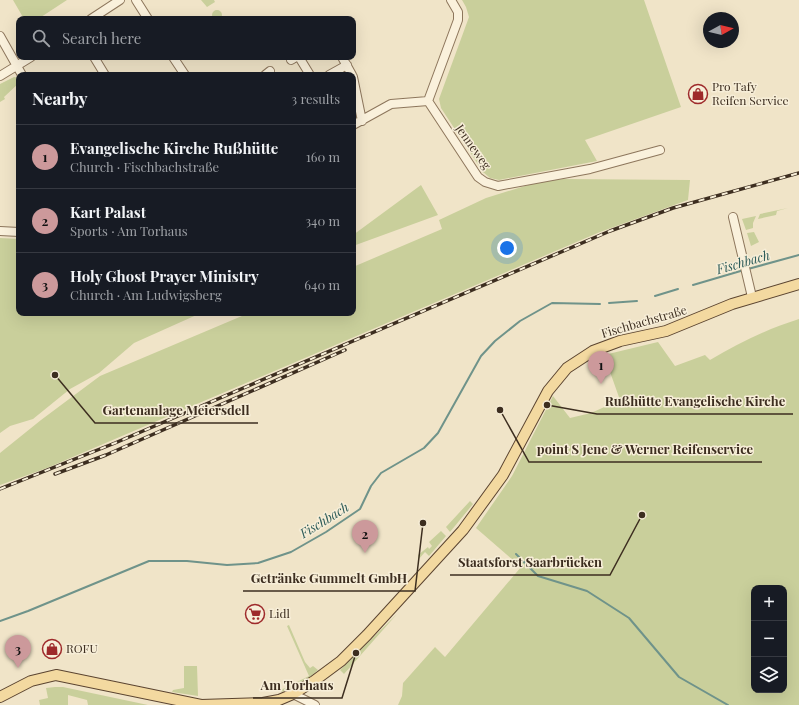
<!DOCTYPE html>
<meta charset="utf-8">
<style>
:root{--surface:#171b24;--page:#20242c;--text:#f1f3f6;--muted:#9ea1a6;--line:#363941;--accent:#cc999b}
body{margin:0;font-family:"Playfair Display",serif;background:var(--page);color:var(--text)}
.controls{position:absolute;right:12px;bottom:12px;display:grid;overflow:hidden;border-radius:8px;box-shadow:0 4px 16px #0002}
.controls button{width:36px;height:36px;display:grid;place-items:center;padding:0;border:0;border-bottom:1px solid var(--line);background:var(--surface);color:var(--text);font:20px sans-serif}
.compass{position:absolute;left:703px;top:12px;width:36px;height:36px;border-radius:50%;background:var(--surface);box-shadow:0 4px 16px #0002;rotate:82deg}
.you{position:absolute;left:507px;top:248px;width:14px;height:14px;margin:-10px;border:3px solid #fff;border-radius:50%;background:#1a73e8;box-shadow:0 0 0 6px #1a73e833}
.badge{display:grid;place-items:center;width:26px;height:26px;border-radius:50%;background:var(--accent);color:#111;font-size:13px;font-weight:700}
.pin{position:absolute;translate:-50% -33px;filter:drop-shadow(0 1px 2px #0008)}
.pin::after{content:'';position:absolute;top:21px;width:14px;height:12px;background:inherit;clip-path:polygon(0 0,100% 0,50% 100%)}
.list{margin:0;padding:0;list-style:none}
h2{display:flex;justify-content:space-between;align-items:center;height:52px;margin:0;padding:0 16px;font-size:17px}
h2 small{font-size:13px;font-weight:400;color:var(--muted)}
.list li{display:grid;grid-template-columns:26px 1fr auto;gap:12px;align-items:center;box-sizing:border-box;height:64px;padding:0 16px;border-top:1px solid var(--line)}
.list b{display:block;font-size:15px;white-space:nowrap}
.list p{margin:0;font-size:13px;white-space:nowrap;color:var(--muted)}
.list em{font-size:13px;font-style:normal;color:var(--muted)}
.icon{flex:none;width:22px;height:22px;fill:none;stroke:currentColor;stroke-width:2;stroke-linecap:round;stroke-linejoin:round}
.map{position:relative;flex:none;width:799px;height:705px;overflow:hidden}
.search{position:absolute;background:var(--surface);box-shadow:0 4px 16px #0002;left:16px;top:16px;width:340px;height:44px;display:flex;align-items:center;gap:10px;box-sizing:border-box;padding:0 14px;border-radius:8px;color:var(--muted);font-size:15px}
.panel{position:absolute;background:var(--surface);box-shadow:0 4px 16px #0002;left:16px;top:72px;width:340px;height:244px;border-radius:8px}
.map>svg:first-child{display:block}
.green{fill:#c9cf9b;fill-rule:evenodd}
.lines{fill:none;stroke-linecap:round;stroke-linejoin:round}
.stream{stroke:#6f938a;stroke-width:2}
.minor-casing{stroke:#8d765c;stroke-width:10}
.major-casing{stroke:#5b4430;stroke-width:12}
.minor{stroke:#faf1dc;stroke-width:8}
.major{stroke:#f3d9a0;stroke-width:10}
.rail-casing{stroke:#3d2e20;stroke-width:3.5}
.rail{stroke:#f7eed8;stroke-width:2;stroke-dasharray:6;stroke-linecap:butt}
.labels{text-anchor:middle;stroke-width:3;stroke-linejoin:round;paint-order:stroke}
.poi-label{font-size:12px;fill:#3d2e20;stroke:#f7eed8;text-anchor:start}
.street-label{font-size:12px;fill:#3d2e20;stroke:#f7eed8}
.water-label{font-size:13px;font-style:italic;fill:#2f5d5a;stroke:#f7eed8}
.leader{fill:none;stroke:#3d2e20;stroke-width:1.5}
.callout-dot{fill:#3d2e20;stroke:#f7eed8;stroke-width:1.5}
.callout-label{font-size:13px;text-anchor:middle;font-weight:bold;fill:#3d2e20;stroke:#f7eed8;stroke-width:3;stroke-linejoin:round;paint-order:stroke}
</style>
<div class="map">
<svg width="799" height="705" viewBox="0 0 799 705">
<rect width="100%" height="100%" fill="#f0e4c8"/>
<!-- green -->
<path class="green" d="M 13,0 L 67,0 L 38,19 L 24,19 Z
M 201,0 L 214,0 L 215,2 L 207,7 Z
M 462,0 L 644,0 L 681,107 L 585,140 L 597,161 L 499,180 L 490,178 L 483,172 L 441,108 L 439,99 L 469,17 L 466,7 Z
M212 15a5 5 0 1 1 10 0a5 5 0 1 1-10 0Z
M 14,77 L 19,78 L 19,83 L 4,97 L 5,99 L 0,102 L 0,84 Z
M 563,179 L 690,180 L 688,200 L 600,232 L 47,468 L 0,485 L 0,453 L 41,420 L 100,376 L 249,313 L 353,313 L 353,267 L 442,229 L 439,220 L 486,198 L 538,182 Z
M 421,185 L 438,215 L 353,246 L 353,235 Z
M 788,208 L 777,211 L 776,215 L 758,219 L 760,214 Z
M 756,216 L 753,223 L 753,228 L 746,230 L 742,219 Z
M 754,232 L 759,242 L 751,246 L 747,233 Z
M 0,238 L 19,239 L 19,313 L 201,313 L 134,343 L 99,373 L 70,389 L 33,419 L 10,426 L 0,433 Z
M 799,319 L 799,705 L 398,705 L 402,696 L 403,683 L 435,647 L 445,657 L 521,567 L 476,528 L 512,476 L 553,396 L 570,418 L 591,413 L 620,400 L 604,355 L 658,342 L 675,366 L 705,355 L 710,360 C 739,343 767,329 799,319 ZM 754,588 L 784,588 L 784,690 L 754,690 Z
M 470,501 L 473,504 L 450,532 L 446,527 Z
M 441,531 L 446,536 L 429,556 L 425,552 L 418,560 L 418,555 L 428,547 L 429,549 L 432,546 L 429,542 Z
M 397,614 L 344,674 L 340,670 Z
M 289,625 L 305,662 L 310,668 L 313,666 L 318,670 C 308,679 294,690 281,692 L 281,690 L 309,676 L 287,626 Z
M 184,666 L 197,666 L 198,696 L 172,692 L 173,690 L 184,688 Z
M 55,687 L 63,687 L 148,705 L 88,705 L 87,700 L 68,695 L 68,705 L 40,705 L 39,700 L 48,698 L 46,688 Z"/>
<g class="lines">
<!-- stream -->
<path class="stream" d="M 748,269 L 799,255
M 693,285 L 744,270
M 655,296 L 678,289
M 609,303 L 637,301
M 516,554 L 538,576 L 587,591 L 629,618 L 679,677 L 728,705
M 0,621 L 28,611 L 149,561 L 187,561 L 227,565 L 258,563 L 291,552 L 326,532 L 360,509 L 371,486 L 381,473 L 424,448 L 438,433 L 481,356 L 495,341 L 520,321 L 552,303 L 600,304"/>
<!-- minor casing -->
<g class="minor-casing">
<path id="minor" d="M 136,0 L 148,19
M 91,19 L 120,0
M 0,36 L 22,75
M 94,57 L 105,75
M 173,57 L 185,75
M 299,57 L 310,75
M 342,57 L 352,75
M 291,60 L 296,57
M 265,75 L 270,71
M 329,75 L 347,65
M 0,76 L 31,57
M 353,77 L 362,121
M 428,101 L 478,177 L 485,182 L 498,186 L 590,169 L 660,150
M 428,101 L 458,20 L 458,12 L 451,0
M 353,125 L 391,104 L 428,101
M 733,217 L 752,297
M 0,231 L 19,232
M 293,694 L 315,705"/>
</g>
<!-- major casing -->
<g class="major-casing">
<path id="major" d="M 0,697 L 31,681 L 56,675 L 201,705 L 263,703 L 279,700 L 293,694 L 314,681 L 341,661 L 367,635 L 463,530 L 503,475 L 548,391 L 567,368 L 593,351 L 620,341 L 666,331 L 732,304 L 799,284"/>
</g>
<!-- minor -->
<use href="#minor" class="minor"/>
<!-- major -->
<use href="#major" class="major"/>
<!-- rail casing -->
<g class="rail-casing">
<path id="rail" d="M 55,474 L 106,455 L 345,350
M 0,489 L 115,443 L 610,231 L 673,208 L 799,173"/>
</g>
<!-- rail -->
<use href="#rail" class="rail"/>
</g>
<!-- icons -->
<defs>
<g id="shop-ring" transform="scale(1)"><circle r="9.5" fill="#f7eed8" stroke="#9e2a2b" stroke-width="1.5"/><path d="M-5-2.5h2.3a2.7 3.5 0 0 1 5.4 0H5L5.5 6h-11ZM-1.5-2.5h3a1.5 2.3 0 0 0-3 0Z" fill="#9e2a2b"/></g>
<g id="supermarket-ring" transform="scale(1)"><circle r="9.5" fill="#f7eed8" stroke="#9e2a2b" stroke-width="1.5"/><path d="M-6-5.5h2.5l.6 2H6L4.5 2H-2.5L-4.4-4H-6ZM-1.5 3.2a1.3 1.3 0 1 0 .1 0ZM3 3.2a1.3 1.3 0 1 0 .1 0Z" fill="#9e2a2b"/></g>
</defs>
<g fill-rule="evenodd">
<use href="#shop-ring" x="698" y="94"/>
<use href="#supermarket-ring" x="255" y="614"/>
<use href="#shop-ring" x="52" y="649"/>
</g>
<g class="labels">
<!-- poi labels -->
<g class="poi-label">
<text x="712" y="91">Pro Tafy<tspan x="712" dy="14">Reifen Service</tspan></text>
<text x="269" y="618">Lidl</text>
<text x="66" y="653">ROFU</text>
</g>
<!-- street labels -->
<g class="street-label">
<text transform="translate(473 147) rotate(55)" y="4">Jenneweg</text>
<text transform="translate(644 322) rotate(-16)" y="4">Fischbachstraße</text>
</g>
<!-- water labels -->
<g class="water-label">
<text transform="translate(743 262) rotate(-16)" y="5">Fischbach</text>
<text transform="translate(324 520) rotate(-32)" y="5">Fischbach</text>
</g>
</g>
<!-- callouts -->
<path class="leader" d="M547 405L597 414H793M55 375L95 423H258M500 410L529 462H762M642 515L610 575H450M423 523L415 591H243M356 653L342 698H253"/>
<g class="callout-dot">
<circle cx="547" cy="405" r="4"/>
<circle cx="55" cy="375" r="4"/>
<circle cx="500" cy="410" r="4"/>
<circle cx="642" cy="515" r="4"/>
<circle cx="423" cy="523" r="4"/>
<circle cx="356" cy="653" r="4"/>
</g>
<g class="callout-label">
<text x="695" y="406">Rußhütte Evangelische Kirche</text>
<text x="176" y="415">Gartenanlage Meiersdell</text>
<text x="645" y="454">point S Jene &amp; Werner Reifenservice</text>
<text x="530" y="567">Staatsforst Saarbrücken</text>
<text x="329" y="583">Getränke Gummelt GmbH</text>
<text x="297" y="690">Am Torhaus</text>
</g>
</svg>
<div class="controls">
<button>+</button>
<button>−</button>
<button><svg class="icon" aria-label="layers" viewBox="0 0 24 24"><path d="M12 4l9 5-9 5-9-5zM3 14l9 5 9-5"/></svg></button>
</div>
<svg class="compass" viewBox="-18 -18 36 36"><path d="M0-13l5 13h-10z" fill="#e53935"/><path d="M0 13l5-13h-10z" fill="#9ea1a6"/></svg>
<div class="you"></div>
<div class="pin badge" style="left:601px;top:384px">1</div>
<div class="pin badge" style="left:365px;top:553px">2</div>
<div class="pin badge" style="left:18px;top:668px">3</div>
<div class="search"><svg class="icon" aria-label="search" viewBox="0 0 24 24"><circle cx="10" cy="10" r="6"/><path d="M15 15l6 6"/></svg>Search here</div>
<section class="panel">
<h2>Nearby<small>3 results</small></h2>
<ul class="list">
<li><span class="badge">1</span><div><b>Evangelische Kirche Rußhütte</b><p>Church · Fischbachstraße</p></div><em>160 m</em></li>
<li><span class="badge">2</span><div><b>Kart Palast</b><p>Sports · Am Torhaus</p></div><em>340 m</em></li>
<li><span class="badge">3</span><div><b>Holy Ghost Prayer Ministry</b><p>Church · Am Ludwigsberg</p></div><em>640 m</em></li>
</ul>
</section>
</div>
